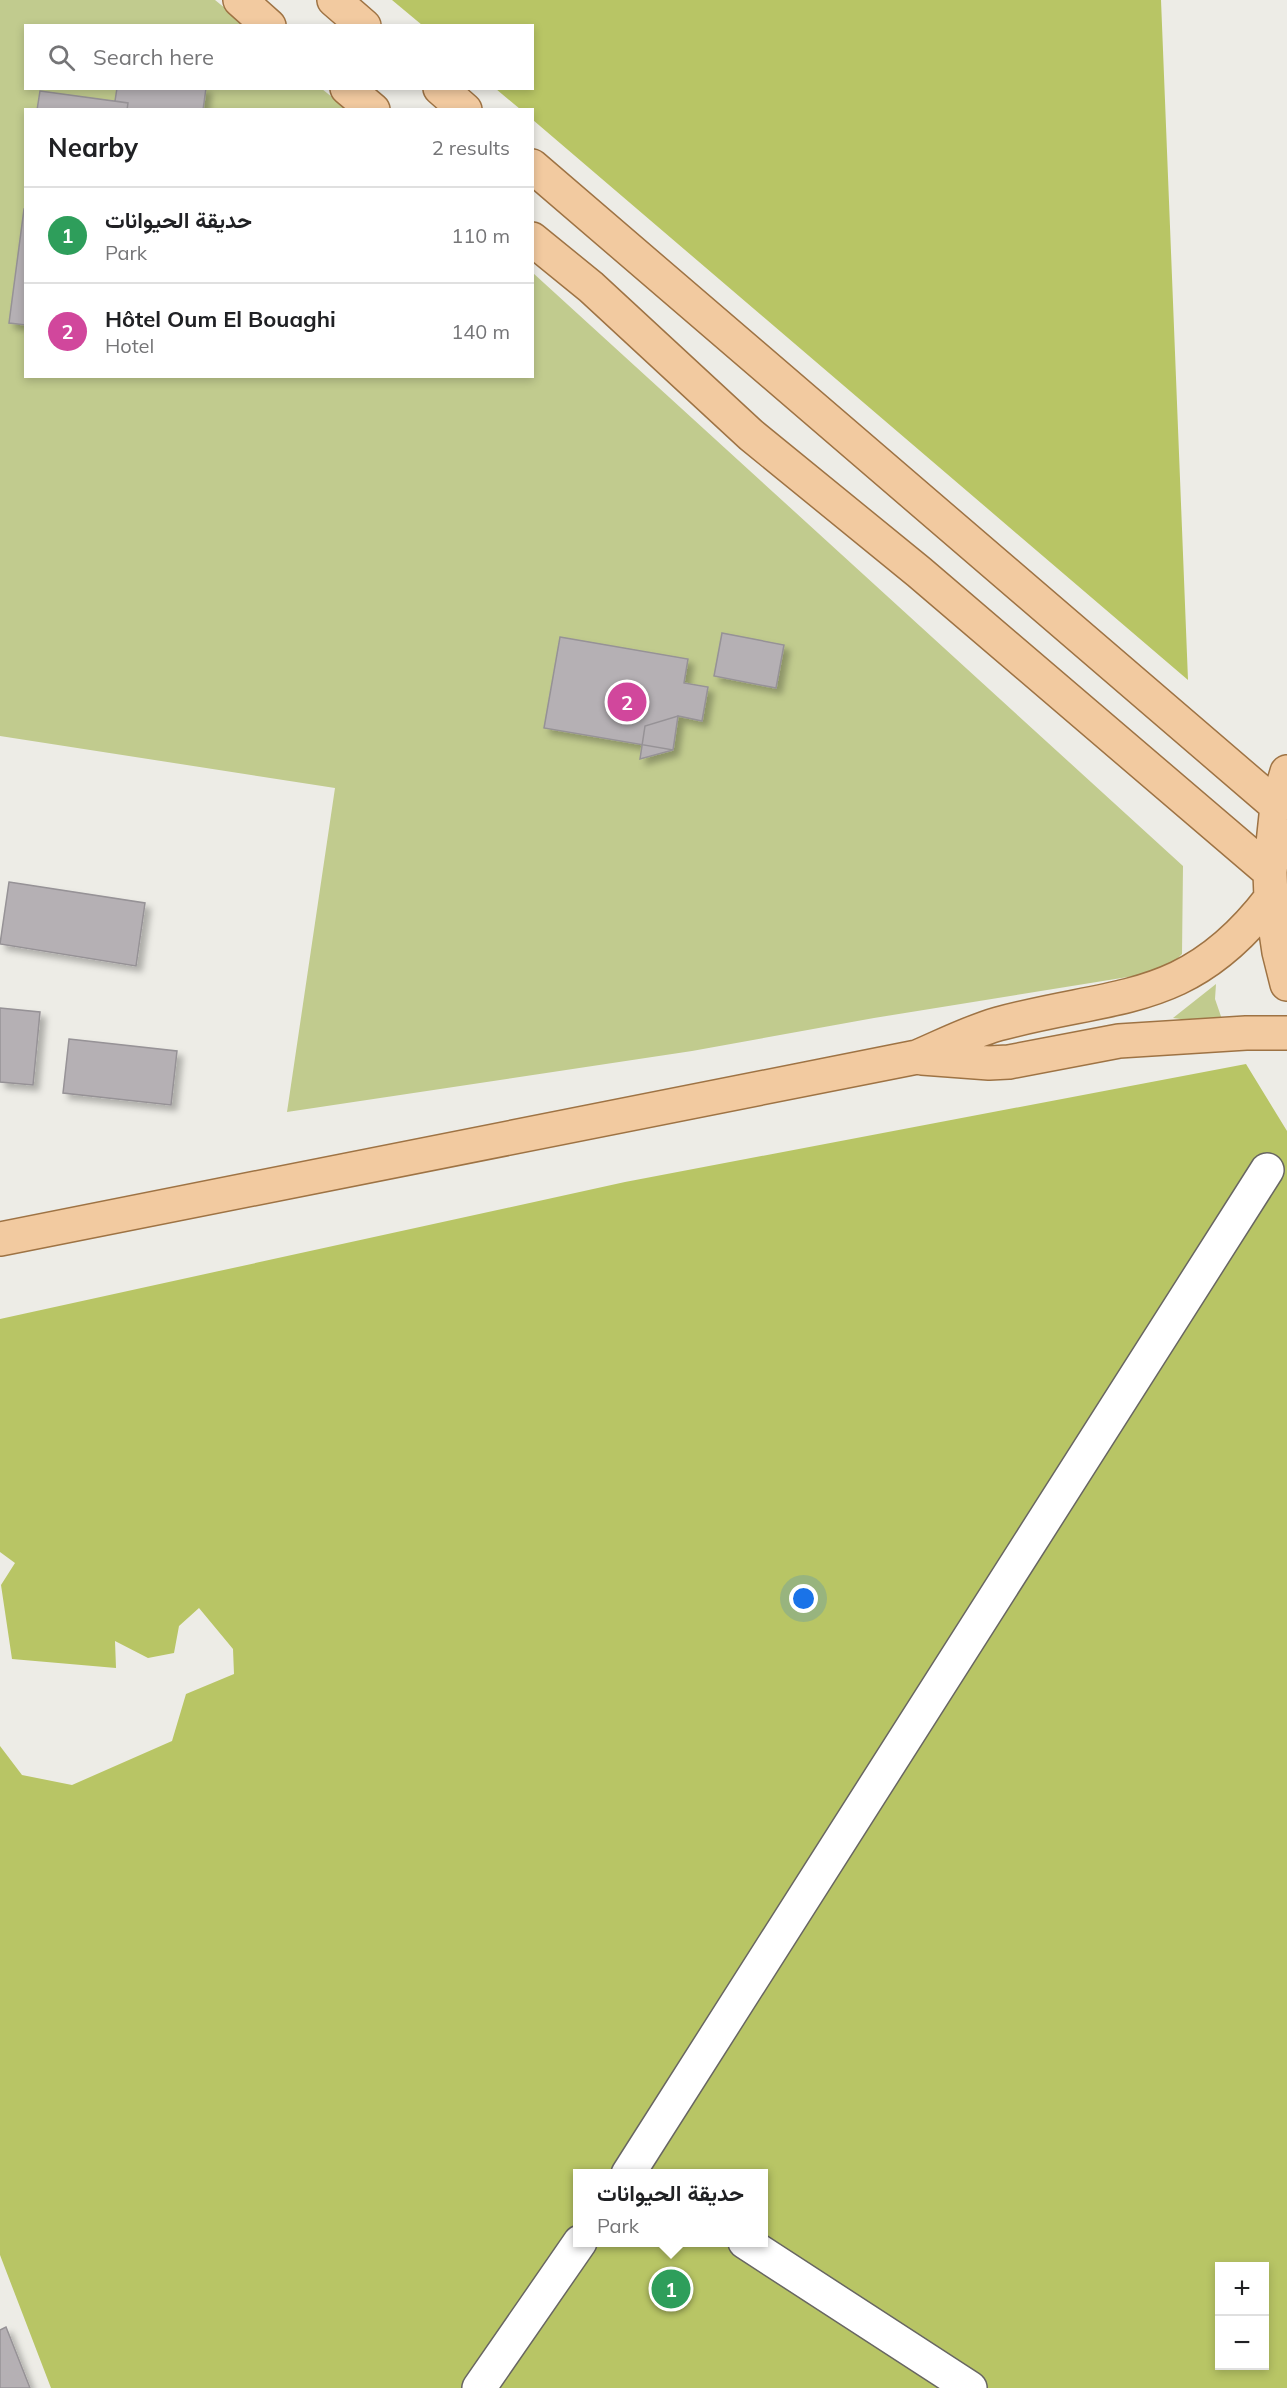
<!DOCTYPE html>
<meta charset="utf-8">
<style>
:root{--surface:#fff;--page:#f6f6f6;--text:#202124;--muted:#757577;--line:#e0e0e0;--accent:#0f766e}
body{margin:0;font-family:Mulish,Vazirmatn,sans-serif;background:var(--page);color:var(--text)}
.controls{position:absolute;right:18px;bottom:18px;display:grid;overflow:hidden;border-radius:0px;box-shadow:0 3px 9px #0003}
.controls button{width:54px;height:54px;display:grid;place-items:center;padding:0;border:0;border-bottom:2px solid var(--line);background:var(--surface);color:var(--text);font:30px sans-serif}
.you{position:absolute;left:804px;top:1599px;width:21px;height:21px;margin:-15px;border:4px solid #fff;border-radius:50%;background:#1a73e8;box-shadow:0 0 0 9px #1a73e833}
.badge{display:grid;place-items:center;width:39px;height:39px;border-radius:50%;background:var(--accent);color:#fff;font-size:20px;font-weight:700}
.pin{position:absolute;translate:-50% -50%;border:3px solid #fff;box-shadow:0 2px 6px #0006}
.popup{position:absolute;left:573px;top:2169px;width:195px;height:78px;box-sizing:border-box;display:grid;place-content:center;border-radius:0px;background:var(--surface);filter:drop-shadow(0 2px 4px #0005);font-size:20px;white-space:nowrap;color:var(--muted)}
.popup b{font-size:22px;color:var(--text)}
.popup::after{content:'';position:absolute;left:50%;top:100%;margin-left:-12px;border:12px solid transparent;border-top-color:var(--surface)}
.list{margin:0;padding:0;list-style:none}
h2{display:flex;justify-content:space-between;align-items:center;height:78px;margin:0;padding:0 24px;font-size:26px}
h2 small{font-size:20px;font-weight:400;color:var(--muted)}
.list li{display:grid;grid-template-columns:39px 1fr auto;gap:18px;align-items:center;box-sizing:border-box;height:96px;padding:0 24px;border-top:2px solid var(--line)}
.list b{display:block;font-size:22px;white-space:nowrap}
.list p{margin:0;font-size:20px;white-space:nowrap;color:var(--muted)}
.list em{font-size:20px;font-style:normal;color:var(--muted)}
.icon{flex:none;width:33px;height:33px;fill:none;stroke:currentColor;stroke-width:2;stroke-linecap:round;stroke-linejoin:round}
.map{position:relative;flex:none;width:1287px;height:2388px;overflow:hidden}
.search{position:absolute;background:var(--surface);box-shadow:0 3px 9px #0003;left:24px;top:24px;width:510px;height:66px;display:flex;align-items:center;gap:15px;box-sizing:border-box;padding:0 21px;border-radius:0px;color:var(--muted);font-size:22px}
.panel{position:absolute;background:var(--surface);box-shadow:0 3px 9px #0003;left:24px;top:108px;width:510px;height:270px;border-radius:0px}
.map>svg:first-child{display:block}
.green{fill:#c1cb8e}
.forest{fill:#b8c565;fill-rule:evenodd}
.building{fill:#b5b0b4;stroke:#969296;stroke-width:1.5;filter:url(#shadow)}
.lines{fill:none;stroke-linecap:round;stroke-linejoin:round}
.minor-casing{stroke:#686662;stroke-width:36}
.major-casing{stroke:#9e7344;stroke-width:36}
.minor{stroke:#fff;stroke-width:33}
.major{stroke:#f2caa0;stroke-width:33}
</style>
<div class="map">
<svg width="1287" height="2388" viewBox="0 0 1287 2388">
<defs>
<filter id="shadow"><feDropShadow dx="5.5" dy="5.5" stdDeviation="3" flood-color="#0004"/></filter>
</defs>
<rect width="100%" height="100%" fill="#edece6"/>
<!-- green -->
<path class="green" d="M 0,0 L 215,0 L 246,25 L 26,26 L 26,88 L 322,89 L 347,109 L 26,110 L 26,376 L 532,376 L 533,273 L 1183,866 L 1182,954 L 1165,971 L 874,1018 L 692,1051 L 287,1112 L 335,788 L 0,736 Z
M 1216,984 L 1215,999 L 1224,1025 L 1173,1018 Z"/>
<!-- forest -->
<path class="forest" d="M 392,0 L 1161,0 L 1188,680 L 533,120 L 532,110 L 520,109 L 496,89 L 532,88 L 532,26 L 422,25 Z
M 1246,1064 L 1287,1131 L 1287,2388 L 51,2388 L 0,2255 L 0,1746 L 22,1775 L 72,1785 L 172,1741 L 186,1694 L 234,1674 L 233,1649 L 199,1608 L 179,1626 L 174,1653 L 148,1658 L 115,1641 L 116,1668 L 12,1659 L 1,1585 L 15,1563 L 0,1552 L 0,1319 L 625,1182 ZM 578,2174 L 764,2174 L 764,2242 L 578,2242 ZM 1220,2266 L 1264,2266 L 1264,2366 L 1220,2366 Z"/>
<!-- building -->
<path class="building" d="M 117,88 L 206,88 L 203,110 L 127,110 L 128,103 L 115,101 Z
M 40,91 L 128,103 L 127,110 L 37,110 Z
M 24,209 L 26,209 L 26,325 L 9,323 Z
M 722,633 L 784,645 L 776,688 L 714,676 Z
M 560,637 L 688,659 L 684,683 L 708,687 L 702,721 L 678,716 L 673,750 L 544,728 Z
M 678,716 L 673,750 L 640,759 L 645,726 Z
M 9,882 L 145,903 L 136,966 L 0,944 Z
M 0,1008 L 40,1012 L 33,1085 L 0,1082 Z
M 69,1039 L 177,1051 L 171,1105 L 63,1093 Z
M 6,2327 L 30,2388 L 0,2388 L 0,2330 Z"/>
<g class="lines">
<!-- minor casing -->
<g class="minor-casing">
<path id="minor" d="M 628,2174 L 1267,1170
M 745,2242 L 970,2388
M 479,2388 L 580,2242"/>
</g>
<!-- major casing -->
<g class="major-casing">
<path id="major" d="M 240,0 L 269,26
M 334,0 L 364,26
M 347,88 L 373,110
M 440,88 L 465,110
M 532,166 L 1277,806
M 532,239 L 591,287 L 751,435 L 919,572 L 1270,872
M 1287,772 L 1277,806 L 1270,872 L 1271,898 L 1279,952 L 1287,984
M 922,1058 L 989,1063 L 1009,1062 L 1119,1041 L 1246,1033 L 1287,1033
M 0,1239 L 917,1057 C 943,1046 970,1032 998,1024 C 1116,992 1188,1007 1271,898"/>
</g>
<!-- minor -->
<use href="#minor" class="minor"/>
<!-- major -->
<use href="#major" class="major"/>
</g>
</svg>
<div class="controls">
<button>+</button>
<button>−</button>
</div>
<div class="you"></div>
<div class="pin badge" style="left:671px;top:2289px;background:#2e9e5b">1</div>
<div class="popup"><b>حديقة الحيوانات</b>Park</div>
<div class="pin badge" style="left:627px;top:702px;background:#d1479c">2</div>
<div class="search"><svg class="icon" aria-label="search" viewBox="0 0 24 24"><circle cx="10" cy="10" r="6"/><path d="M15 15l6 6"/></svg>Search here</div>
<section class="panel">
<h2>Nearby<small>2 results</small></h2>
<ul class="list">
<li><span class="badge" style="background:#2e9e5b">1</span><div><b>حديقة الحيوانات</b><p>Park</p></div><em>110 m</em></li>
<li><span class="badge" style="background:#d1479c">2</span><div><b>Hôtel Oum El Bouaghi</b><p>Hotel</p></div><em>140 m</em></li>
</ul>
</section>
</div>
